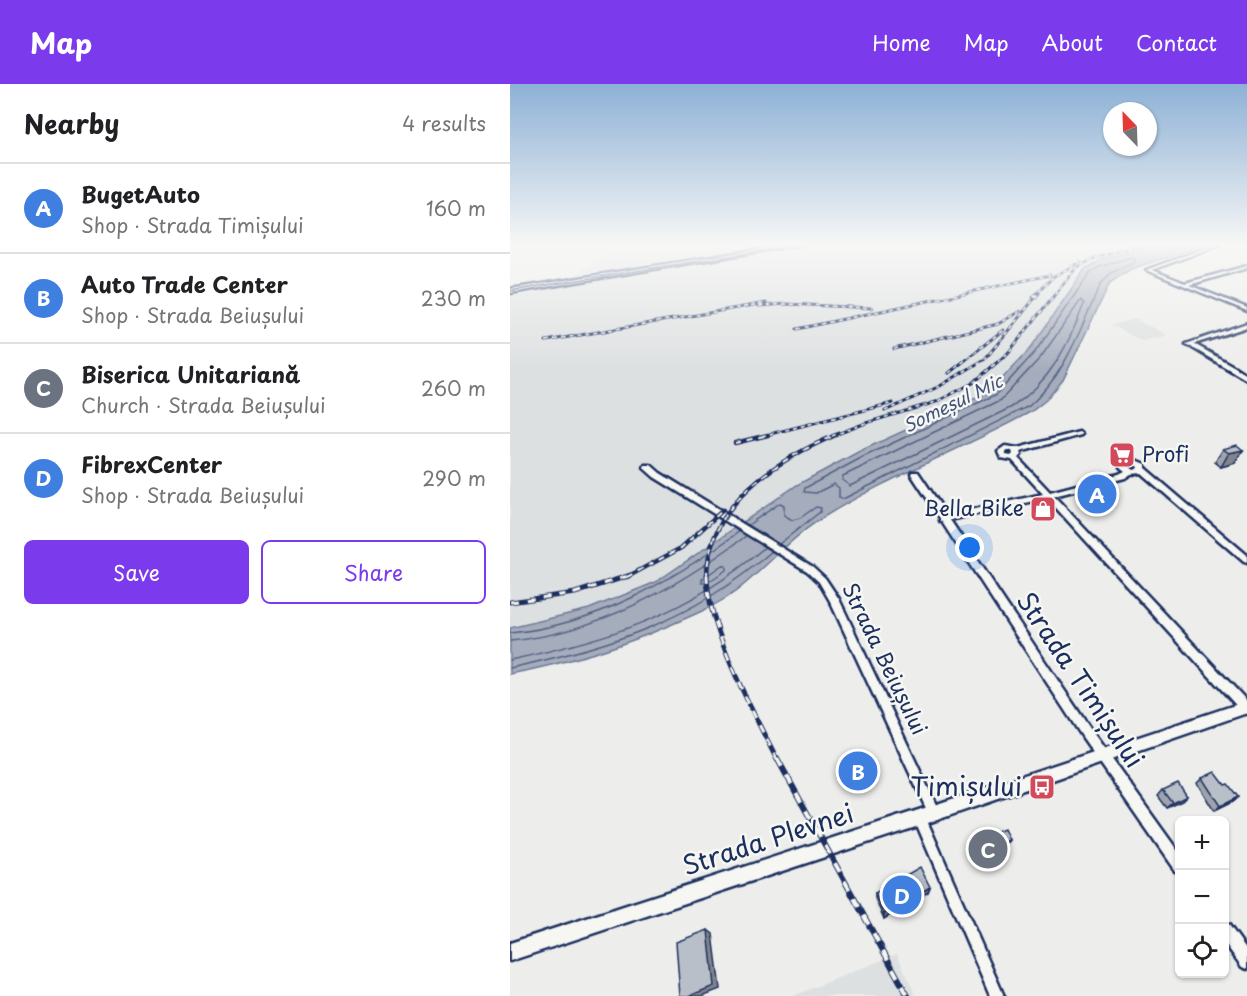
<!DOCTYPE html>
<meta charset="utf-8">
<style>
:root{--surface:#fff;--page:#f6f6f6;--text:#202124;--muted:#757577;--line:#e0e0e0;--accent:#7c3aed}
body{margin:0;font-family:"Playpen Sans",sans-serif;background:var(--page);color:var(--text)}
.controls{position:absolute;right:18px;bottom:18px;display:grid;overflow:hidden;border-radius:9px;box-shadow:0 2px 4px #0004}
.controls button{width:54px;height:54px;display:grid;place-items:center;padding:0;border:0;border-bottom:2px solid var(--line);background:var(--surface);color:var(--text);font:30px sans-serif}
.compass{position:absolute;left:593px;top:18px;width:54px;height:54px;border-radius:50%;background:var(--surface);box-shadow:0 2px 4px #0004;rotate:337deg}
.you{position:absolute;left:460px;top:464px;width:21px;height:21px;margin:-15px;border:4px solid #fff;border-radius:50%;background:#1a73e8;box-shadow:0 0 0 9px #1a73e833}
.badge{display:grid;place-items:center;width:39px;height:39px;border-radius:50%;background:var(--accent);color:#fff;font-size:20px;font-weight:700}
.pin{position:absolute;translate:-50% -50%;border:3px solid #fff;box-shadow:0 2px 6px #0006}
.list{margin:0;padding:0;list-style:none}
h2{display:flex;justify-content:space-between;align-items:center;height:78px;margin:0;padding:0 24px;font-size:26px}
h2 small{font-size:20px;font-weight:400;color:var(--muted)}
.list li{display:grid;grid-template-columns:39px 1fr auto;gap:18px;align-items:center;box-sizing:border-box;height:90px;padding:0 24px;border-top:2px solid var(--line)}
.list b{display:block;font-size:22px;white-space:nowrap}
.list p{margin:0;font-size:20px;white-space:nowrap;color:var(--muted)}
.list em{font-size:20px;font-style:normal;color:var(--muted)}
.actions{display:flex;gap:12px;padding:18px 24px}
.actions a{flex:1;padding:14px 0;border:2px solid var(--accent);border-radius:9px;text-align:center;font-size:21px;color:var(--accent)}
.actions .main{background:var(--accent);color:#fff}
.icon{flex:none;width:33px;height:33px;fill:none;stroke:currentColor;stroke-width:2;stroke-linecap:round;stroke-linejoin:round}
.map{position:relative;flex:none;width:737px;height:912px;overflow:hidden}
header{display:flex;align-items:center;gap:36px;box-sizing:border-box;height:84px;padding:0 30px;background:var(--accent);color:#fff}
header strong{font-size:28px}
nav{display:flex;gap:33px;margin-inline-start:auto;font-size:21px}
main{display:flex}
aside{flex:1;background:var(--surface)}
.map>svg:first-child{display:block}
.built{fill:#dde0e1}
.water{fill:#a5acbc;stroke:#6e7a96;stroke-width:1.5}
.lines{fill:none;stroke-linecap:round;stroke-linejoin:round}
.shore{stroke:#526184;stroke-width:1.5}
.minor-casing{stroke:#1b2f5e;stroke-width:5}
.major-casing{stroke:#1b2f5e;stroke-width:5}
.minor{fill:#f6f6f2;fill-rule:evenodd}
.major{fill:#f6f6f2;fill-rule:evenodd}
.tram{stroke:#1b2f5e;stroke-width:1.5}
.rail-far3-casing{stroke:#1b2f5e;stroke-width:3}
.rail-far2-casing{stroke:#1b2f5e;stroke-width:4.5}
.rail-far1-casing{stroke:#1b2f5e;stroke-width:5}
.rail-casing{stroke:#1b2f5e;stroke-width:6}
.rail-far3{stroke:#f6f6f2;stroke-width:1.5;stroke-dasharray:4;stroke-linecap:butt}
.rail-far2{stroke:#f6f6f2;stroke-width:2;stroke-dasharray:6;stroke-linecap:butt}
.rail-far1{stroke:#f6f6f2;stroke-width:3;stroke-dasharray:8;stroke-linecap:butt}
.rail{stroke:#f6f6f2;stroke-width:4;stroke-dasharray:10;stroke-linecap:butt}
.wall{fill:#9fa4ac;stroke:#1b2f5e;stroke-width:1.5}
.shaded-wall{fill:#82868c;stroke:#1b2f5e;stroke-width:1.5}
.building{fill:#b9bfc8;stroke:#1b2f5e;stroke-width:1.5}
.labels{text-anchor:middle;stroke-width:5;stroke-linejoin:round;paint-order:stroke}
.far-water-label{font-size:18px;font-style:italic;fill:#44547a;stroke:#f6f6f2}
.poi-label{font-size:21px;fill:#1b2f5e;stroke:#f6f6f2;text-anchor:start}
.street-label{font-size:21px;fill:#1b2f5e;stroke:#f6f6f2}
.near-street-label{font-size:26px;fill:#1b2f5e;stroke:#f6f6f2}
.near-poi-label{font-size:26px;fill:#1b2f5e;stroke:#f6f6f2;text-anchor:end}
</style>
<header>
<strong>Map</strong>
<nav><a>Home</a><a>Map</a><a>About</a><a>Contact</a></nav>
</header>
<main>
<aside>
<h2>Nearby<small>4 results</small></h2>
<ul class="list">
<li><span class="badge" style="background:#3f7fe0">A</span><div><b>BugetAuto</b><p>Shop · Strada Timișului</p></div><em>160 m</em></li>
<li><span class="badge" style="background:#3f7fe0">B</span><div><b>Auto Trade Center</b><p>Shop · Strada Beiușului</p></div><em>230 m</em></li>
<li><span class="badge" style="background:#6b7280">C</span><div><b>Biserica Unitariană</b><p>Church · Strada Beiușului</p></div><em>260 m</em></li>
<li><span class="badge" style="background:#3f7fe0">D</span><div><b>FibrexCenter</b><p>Shop · Strada Beiușului</p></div><em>290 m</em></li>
</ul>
<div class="actions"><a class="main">Save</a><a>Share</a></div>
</aside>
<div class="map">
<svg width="737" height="912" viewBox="0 0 737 912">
<rect width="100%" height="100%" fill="#edeeec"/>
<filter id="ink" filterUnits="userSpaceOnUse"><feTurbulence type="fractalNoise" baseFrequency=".0167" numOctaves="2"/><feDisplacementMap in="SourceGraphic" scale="12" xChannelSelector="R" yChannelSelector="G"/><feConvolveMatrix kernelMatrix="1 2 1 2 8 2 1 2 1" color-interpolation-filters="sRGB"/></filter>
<g filter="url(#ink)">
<!-- built -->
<path class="built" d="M 138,160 L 646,160 L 593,175 L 575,185 L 520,265 L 479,308 L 341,372 L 256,421 L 193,468 L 146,498 L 79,525 L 0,544 L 0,208 L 49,201 L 104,166 Z
M 625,235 L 657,251 L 632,257 L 601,241 Z
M 387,870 L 406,912 L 283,912 Z"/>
<!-- water -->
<path class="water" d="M 646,160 L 697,160 L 621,185 L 600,199 L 553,296 L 536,316 L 522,327 C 453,365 378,393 312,434 C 279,455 255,485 225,508 C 207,521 186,530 165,539 C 111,563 57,579 0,590 L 0,544 L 79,525 L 146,498 L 287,401 L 350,367 L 479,308 L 520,265 L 575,185 L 593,175 Z"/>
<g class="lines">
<!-- shore -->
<path class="shore" d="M 621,173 L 624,174 L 624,178 L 601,189 L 591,200 C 570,244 557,289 519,322 L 333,415 L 329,413 L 329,404 L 324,400 L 306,409 L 294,408 L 295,404 L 353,373 L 487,310 L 525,268 L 580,189 L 589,183 Z
M 571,216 L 574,220 C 558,262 540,298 502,323 L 340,402 L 332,396 L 333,392 L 491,316 L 531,273 Z
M 238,441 L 270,419 L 274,421 L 274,431 L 282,436 L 290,434 L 306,423 L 311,424 L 310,428 L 269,460
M 212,481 L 216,482 L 216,486 L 197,499 L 192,499 L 192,495 Z
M 0,549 C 86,541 162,497 230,447
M 0,557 C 88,549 167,503 236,452
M 0,576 C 99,555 177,531 255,463
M 0,584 C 102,562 182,537 262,467"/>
<!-- minor casing -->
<g class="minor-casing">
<path id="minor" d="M 706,160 L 711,160 L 642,186 L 675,199 L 737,182 L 737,184 L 679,201 L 737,224 L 737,227 L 636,186 Z
M 737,239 L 737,243 L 684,260 L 725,283 L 737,291 L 737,296 L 676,260 Z
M 569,348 L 572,350 L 571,351 L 510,368 L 511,371 L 508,374 L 540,408 L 609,390 L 615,387 L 610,383 L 611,377 L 623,375 L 635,380 L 635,384 L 737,471 L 737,479 L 734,478 L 631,389 L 621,390 L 615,394 L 544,412 L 737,617 L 737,630 L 733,629 L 537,414 L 440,436 L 581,646 L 670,770 L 670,788 L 665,787 L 573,654 L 432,438 L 430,437 L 430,434 L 401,390 L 402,388 L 408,388 L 437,431 L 533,410 L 502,376 L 491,374 L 488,367 L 495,362 L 508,364 ZM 496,366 L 502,367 L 503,370 L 501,372 L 496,370 L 495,368 ZM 622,379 L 628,383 L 627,385 L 623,386 L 618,382 L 618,380 Z
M 135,381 L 141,381 L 150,389 L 303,483 L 315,494 L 329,515 L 428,725 L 430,729 L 428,733 L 424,735 L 420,733 L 320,517 L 309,498 L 297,487 L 144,393 L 135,385 L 134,383 Z
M 410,728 L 414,730 L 494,912 L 480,912 L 404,734 L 406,730 Z
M 714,839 L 719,841 L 737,866 L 737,885 L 732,883 L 714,858 Z"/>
</g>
<!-- major casing -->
<g class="major-casing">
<path id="major" d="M 283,160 L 293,160 L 0,209 L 0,205 Z
M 737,617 L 737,629 L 424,737 L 0,877 L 0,859 L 424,721 Z"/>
</g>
<!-- minor -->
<use href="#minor" class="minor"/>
<!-- major -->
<use href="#major" class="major"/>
<!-- tram -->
<path class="tram" d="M 0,207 L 294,160"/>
<!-- rail-far3 casing -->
<g class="rail-far3-casing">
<path id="rail-far3" d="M 523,213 L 544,192 L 570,178
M 249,222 L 277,220 L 362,224
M 287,245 L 540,191
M 36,257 L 256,219
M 384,265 L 488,240 L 510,227
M 439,289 L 493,246
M 375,327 L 430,302 L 475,275 L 529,209
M 252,352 L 383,319
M 322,352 L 356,339 L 426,318 L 463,299 L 498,269 L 566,184 L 585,174 L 634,160"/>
</g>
<!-- rail-far2 casing -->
<g class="rail-far2-casing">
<path id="rail-far2" d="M 225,359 L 258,351
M 117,493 L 171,464 L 213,426
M 197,493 C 197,420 266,376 326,351"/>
</g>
<!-- rail-far1 casing -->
<g class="rail-far1-casing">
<path id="rail-far1" d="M 197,491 C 197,544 243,628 267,676
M 0,518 L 65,509 L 121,491"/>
</g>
<!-- rail casing -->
<g class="rail-casing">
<path id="rail" d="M 267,674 L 398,912"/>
</g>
<!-- rail-far3 -->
<use href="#rail-far3" class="rail-far3"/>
<!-- rail-far2 -->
<use href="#rail-far2" class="rail-far2"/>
<!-- rail-far1 -->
<use href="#rail-far1" class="rail-far1"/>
<!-- rail -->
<use href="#rail" class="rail"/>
</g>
<!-- wall -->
<path class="wall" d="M 713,365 L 733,366 L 725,379 L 711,383 L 705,378 Z
M 692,694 L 715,701 L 728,713 L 722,718 L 704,727 L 687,699 Z
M 653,706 L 677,712 L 672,717 L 657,724 L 648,712 Z
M 466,758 L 494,764 L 467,776 L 462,767 Z
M 420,803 L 418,808 L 374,835 L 365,814 L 365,809 Z"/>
<!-- shaded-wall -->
<path class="shaded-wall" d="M 733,366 L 725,379 L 711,383 L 719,369 Z
M 677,712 L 672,717 L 657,724 L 663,719 Z
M 728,713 L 722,718 L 704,727 L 710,722 Z
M 499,756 L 494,764 L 467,776 L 470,768 Z
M 420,803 L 418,808 L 374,835 L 374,830 Z
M 198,846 L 203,850 L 210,905 L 192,912 L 179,912 Z"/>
<!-- building -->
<path class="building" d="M 727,361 L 733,366 L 719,369 L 713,365 Z
M 705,688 L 715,701 L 718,700 L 728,713 L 710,722 L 692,694 Z
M 668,699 L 677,712 L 663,719 L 653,706 Z
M 494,745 L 499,756 L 470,768 L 466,758 Z
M 410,783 L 420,803 L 374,830 L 365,809 Z
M 198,846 L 204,902 L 179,912 L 170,912 L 166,858 Z"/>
</g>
<!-- sky -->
<linearGradient id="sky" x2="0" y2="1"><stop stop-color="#8db1d6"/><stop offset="0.56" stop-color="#f7f7f6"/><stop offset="1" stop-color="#f7f7f6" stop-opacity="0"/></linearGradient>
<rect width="737" height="287" fill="url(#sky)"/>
<!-- icons -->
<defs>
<g id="supermarket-square" transform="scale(1.35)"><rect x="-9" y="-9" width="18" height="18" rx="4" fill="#d1495b" stroke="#f6f6f2"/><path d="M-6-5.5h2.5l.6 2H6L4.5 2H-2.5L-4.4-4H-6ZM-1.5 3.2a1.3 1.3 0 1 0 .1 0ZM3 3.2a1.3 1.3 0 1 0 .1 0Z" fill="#fff"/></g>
<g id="shop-square" transform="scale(1.35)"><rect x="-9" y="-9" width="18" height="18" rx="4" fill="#d1495b" stroke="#f6f6f2"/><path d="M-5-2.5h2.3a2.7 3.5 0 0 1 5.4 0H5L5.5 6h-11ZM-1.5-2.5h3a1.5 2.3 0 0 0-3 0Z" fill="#fff"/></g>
<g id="bus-square" transform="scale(1.35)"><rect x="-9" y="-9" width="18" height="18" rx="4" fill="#d1495b" stroke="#f6f6f2"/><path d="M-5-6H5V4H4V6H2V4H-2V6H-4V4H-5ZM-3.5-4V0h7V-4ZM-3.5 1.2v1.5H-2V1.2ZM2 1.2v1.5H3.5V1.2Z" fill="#fff"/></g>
</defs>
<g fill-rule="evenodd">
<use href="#supermarket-square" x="612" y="371"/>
<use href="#shop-square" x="533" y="425"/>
<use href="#bus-square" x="532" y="703"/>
</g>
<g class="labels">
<!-- far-water labels -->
<g class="far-water-label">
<text transform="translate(443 320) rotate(-26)" y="6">Someșul Mic</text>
</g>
<!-- poi labels -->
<g class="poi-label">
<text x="632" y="378">Profi</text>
<text x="514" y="432" text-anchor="end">Bella Bike</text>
</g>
<!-- street labels -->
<g class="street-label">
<text transform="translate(374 575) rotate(64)" y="7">Strada Beiușului</text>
</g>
<!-- near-street labels -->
<g class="near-street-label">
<text transform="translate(570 596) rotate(56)" y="9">Strada Timișului</text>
<text transform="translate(258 756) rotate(-18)" y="9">Strada Plevnei</text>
</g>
<!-- near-poi labels -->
<g class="near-poi-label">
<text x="512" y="712">Timișului</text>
</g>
</g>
</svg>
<div class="controls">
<button>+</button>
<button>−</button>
<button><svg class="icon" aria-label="locate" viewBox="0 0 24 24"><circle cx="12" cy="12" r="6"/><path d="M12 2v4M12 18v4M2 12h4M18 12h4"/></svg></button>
</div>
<svg class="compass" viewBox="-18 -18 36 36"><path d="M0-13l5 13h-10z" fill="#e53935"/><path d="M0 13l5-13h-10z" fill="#757577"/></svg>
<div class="you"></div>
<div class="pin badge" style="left:587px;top:410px;background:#3f7fe0">A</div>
<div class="pin badge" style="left:348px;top:687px;background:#3f7fe0">B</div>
<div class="pin badge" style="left:478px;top:765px;background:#6b7280">C</div>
<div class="pin badge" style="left:392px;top:811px;background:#3f7fe0">D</div>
</div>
</main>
